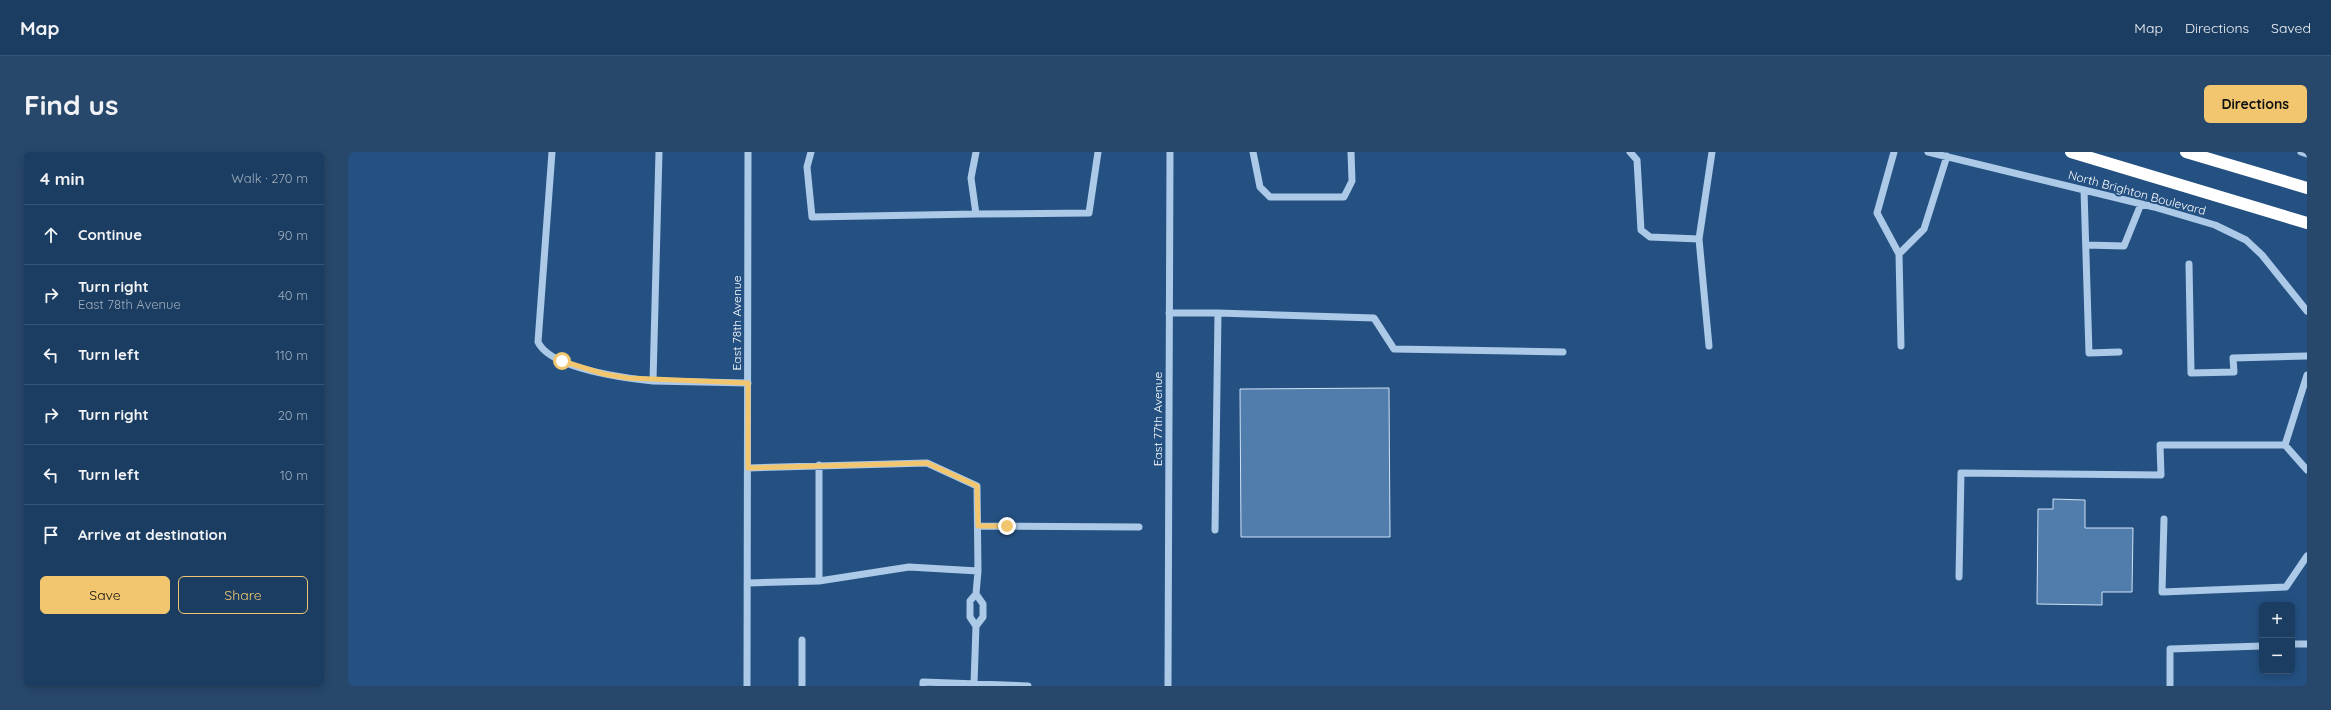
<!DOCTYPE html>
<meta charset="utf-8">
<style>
:root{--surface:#1b3d62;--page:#28486b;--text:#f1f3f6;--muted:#a0aebe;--line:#395677;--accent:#f1c66f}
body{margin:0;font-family:Quicksand,sans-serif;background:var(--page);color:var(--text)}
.controls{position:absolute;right:12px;bottom:12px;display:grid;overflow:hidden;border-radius:6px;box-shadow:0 2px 10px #0003}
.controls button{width:36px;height:36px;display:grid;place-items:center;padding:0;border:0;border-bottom:1px solid var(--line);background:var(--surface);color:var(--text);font:20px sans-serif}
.stop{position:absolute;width:12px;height:12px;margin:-9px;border:3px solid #f1c66f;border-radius:50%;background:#fff}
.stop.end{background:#f1c66f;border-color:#fff;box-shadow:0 1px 4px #0008}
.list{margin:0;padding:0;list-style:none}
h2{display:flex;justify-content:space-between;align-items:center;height:52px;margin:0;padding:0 16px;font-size:17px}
h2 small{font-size:13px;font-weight:400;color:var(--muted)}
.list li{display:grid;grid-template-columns:26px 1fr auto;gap:12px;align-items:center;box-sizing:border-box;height:60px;padding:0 16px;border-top:1px solid var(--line)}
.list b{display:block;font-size:15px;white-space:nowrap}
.list p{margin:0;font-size:13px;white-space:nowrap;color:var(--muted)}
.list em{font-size:13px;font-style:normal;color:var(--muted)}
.actions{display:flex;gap:8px;padding:12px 16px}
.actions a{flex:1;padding:9px 0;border:1px solid var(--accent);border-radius:6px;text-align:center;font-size:14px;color:var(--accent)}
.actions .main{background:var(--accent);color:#111}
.icon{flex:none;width:22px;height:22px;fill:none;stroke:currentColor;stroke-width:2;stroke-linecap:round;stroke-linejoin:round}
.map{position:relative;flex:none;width:1959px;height:534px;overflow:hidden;border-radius:6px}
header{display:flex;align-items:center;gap:24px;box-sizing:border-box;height:56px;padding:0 20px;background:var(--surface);border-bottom:1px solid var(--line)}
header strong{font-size:19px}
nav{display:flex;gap:22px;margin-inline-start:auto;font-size:14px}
.intro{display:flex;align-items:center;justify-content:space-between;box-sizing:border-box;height:96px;padding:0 24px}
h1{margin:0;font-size:28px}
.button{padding:10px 18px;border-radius:6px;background:var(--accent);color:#111;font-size:14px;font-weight:700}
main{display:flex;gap:24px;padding:0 24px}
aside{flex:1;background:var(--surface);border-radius:6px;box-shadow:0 2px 10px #0003}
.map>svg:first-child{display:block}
.building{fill:#507dac;stroke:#cfe2f6}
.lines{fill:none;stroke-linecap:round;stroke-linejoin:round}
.minor{stroke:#acc9e7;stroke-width:7}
.highway{stroke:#fff;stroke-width:12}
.route{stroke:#f1c66f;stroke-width:5}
.labels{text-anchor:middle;stroke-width:4;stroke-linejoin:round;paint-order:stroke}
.street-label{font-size:12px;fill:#fff;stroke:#245182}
</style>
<header>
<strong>Map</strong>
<nav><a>Map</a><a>Directions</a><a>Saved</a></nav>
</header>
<div class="intro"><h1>Find us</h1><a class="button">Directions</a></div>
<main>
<aside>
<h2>4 min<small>Walk · 270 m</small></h2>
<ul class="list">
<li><svg class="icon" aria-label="ahead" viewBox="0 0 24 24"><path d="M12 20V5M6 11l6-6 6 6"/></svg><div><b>Continue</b></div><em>90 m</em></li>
<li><svg class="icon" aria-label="right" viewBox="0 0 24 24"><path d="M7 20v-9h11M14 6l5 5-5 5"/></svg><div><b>Turn right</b><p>East 78th Avenue</p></div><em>40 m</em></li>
<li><svg class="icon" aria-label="left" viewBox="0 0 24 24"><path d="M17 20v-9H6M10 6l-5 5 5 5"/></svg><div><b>Turn left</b></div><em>110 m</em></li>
<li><svg class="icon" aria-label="right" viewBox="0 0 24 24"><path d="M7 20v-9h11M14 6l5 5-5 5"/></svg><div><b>Turn right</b></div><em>20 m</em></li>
<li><svg class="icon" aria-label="left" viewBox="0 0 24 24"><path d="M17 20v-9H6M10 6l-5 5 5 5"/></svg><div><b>Turn left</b></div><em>10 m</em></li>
<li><svg class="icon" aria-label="arrive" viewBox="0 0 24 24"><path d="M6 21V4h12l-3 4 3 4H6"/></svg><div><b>Arrive at destination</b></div></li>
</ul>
<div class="actions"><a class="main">Save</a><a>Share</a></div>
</aside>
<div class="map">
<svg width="1959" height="534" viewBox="0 0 1959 534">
<rect width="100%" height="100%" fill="#245182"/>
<!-- building -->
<path class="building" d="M 1041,236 L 1042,385 L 893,385 L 892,237 Z
M 1705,347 L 1737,348 L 1737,376 L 1785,376 L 1784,440 L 1754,440 L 1754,453 L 1689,452 L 1690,357 L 1705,357 Z"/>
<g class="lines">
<!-- minor -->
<path class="minor" d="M 204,0 L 190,190 C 203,217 277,226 305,229
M 311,0 L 305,229 L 400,231
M 463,0 L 459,15 L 464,65 L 628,62 L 623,26 L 628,0
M 905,0 L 912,35 L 922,45 L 996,45 L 1004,29 L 1003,0
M 1282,0 L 1289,8 L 1293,78 L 1302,85 L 1351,87
M 1546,0 L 1529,61 L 1551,102 L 1576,77 L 1599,4
M 1580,0 L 1806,55 L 1867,73 L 1898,88 L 1914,103 L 1959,159
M 1953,0 L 1959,2
M 1736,38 L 1741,201 L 1771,200
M 628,62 L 741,61 L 750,0
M 1738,93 L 1776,94 L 1793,52
M 1551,102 L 1553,194
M 1841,112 L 1843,221 L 1886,220 L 1885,206 L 1959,204
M 821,161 L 870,161 L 867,378
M 870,161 L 1026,166 L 1046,197 L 1215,200
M 1361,194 L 1351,87 L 1364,0
M 1959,223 L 1937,293 L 1959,318
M 471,313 L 471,429
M 1816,367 L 1814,440 L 1938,435 L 1959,404
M 630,374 L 791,375
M 1611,425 L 1613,321 L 1813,323 L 1812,293 L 1937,293
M 400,431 L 471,429 L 561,415 L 630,419 L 629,334 L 579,311 L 400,316
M 628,474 L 622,465 L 622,449 L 628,442 L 630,419
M 454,488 L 454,534
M 1944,492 L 1959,492
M 626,532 L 628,474 L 635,465 L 635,452 L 628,442
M 399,534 L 400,0
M 575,534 L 575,530 L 680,534
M 820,534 L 822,0
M 1822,534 L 1822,497 L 1914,494"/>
<!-- highway -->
<path class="highway" d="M 1723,0 L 1959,71
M 1838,0 L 1959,36"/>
</g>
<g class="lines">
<!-- route -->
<path class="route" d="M 214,209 L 256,222 L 280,226 L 400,231 L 400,316 L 579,311 L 629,334 L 630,374 L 659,374"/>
</g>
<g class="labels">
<!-- street labels -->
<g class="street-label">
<text transform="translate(1789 41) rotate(15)" y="4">North Brighton Boulevard</text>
<text transform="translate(389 171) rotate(-90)" y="4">East 78th Avenue</text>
<text transform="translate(810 267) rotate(-90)" y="4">East 77th Avenue</text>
</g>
</g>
</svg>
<div class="controls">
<button>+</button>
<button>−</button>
</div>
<div class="stop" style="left:214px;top:209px"></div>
<div class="stop end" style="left:659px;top:374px"></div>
</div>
</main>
